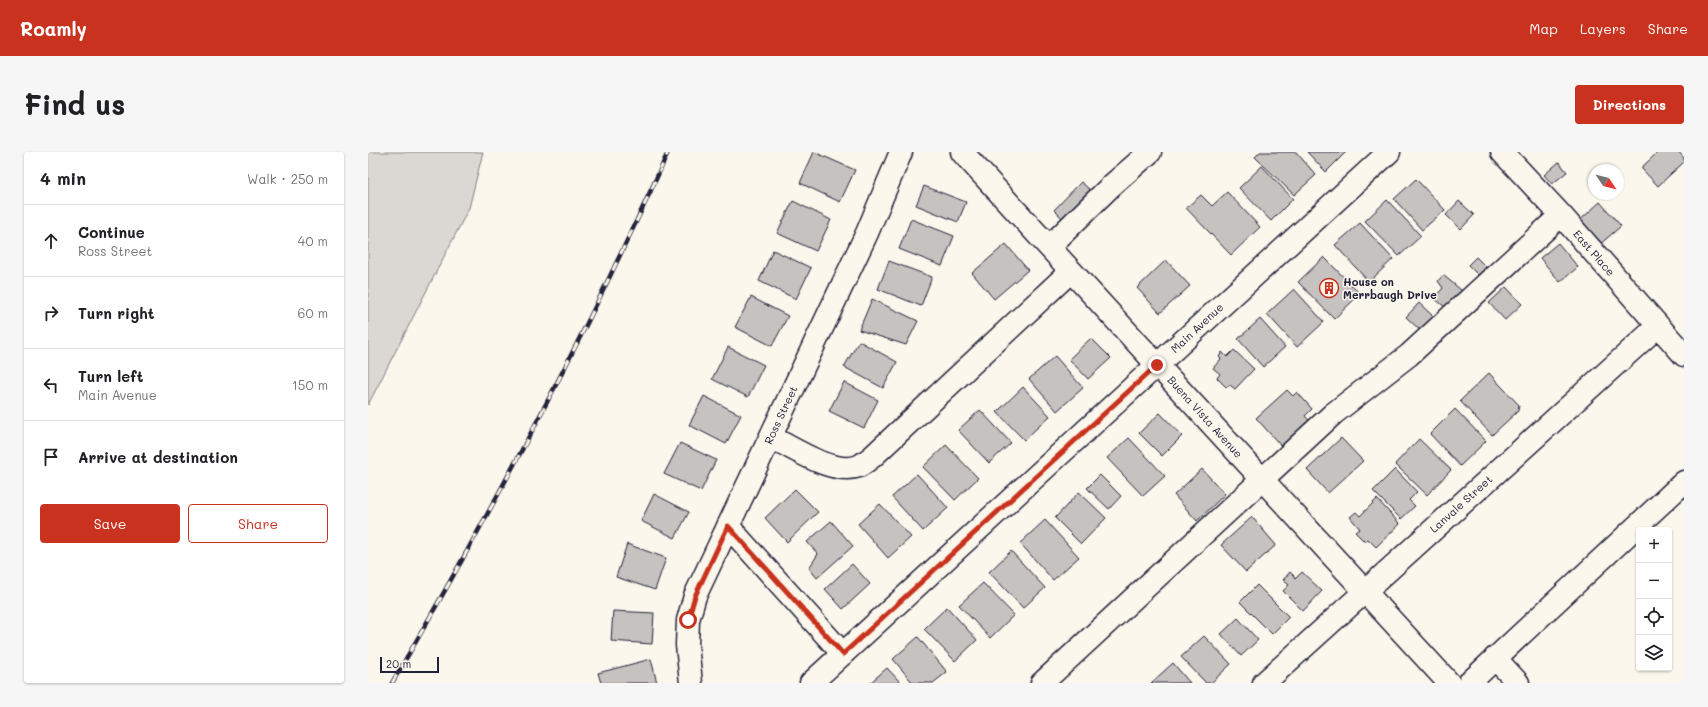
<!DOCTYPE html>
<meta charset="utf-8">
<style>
:root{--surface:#fff;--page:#f6f6f6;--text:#202124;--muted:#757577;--line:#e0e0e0;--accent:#c8321e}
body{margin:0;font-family:Mali,sans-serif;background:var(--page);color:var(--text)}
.controls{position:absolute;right:12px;bottom:12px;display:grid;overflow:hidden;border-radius:4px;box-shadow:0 1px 3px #0004}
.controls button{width:36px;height:36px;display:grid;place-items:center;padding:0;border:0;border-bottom:1px solid var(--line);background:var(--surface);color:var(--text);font:20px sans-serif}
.compass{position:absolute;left:1220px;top:12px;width:36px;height:36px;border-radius:50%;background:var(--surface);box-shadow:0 1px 3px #0004;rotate:125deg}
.scale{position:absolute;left:12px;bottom:10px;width:59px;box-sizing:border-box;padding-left:4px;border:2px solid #22223b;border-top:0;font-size:11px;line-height:14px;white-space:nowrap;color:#22223b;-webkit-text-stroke:3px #fbf7ec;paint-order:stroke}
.stop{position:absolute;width:12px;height:12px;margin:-9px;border:3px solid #c8321e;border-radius:50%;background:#fff}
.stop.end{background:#c8321e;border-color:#fff;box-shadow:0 1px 4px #0008}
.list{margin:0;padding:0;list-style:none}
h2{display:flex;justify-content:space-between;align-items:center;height:52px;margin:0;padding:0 16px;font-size:17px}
h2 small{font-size:13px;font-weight:400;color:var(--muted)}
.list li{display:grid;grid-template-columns:26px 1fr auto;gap:12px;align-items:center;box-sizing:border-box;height:72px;padding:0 16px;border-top:1px solid var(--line)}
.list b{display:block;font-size:15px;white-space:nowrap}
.list p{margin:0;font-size:13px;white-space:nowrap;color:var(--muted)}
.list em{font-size:13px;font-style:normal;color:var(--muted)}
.actions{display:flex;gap:8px;padding:12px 16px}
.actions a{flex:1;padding:9px 0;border:1px solid var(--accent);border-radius:4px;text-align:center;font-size:14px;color:var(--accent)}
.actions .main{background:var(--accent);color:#fff}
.icon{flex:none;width:22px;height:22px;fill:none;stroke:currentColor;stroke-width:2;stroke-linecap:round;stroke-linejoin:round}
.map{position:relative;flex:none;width:1316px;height:531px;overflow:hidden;border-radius:4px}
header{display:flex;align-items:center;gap:24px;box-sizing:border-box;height:56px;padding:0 20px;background:var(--accent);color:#fff}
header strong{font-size:19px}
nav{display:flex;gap:22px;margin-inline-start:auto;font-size:14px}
.intro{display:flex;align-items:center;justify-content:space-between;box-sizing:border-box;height:96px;padding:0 24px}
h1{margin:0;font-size:28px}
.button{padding:10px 18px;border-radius:4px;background:var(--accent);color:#fff;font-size:14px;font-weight:700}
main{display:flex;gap:24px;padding:0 24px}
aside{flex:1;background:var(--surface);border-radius:4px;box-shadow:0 1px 3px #0004}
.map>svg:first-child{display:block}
.green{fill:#dbd8d3;stroke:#7e7d87}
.building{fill:#c6c2c0;stroke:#22223b}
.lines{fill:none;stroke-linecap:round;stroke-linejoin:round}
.minor-casing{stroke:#22223b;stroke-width:25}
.minor{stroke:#fbf7ec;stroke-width:22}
.rail-casing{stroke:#22223b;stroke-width:4.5}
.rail{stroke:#fbf7ec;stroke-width:3;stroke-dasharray:9;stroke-linecap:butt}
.route{stroke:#c8321e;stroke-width:5}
.labels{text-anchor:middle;stroke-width:3;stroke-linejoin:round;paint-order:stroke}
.street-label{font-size:11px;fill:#22223b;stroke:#fbf7ec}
.poi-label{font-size:11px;font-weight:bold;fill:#22223b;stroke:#fbf7ec;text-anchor:start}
</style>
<header>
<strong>Roamly</strong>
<nav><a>Map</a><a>Layers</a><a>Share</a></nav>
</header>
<div class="intro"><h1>Find us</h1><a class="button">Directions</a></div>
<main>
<aside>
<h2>4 min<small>Walk · 250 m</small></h2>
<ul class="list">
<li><svg class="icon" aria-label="ahead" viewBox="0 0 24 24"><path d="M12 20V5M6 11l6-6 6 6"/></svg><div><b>Continue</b><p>Ross Street</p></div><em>40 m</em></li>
<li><svg class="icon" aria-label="right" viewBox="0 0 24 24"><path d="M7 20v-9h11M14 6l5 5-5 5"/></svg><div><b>Turn right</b></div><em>60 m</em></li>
<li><svg class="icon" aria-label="left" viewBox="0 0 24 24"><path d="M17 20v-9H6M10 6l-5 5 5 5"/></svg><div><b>Turn left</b><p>Main Avenue</p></div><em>150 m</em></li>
<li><svg class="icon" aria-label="arrive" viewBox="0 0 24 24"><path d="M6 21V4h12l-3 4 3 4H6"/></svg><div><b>Arrive at destination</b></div></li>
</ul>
<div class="actions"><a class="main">Save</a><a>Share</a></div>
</aside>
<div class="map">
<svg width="1316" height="531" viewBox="0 0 1316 531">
<rect width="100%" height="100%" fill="#fbf7ec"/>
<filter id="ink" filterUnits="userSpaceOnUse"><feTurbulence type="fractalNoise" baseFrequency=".025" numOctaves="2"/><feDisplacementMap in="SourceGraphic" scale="8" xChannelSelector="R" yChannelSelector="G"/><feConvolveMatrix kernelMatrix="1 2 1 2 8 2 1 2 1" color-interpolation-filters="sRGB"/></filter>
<g filter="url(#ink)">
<!-- green -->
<path class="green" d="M 0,0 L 115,0 L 101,56 L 0,253 Z"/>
<!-- building -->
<path class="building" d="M 446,0 L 487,18 L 472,50 L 432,31 Z
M 892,0 L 928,0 L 948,23 L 926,43 L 887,5 Z
M 939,0 L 978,0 L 958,20 Z
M 1290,0 L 1311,0 L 1316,6 L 1316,10 L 1290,34 L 1273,16 Z
M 1191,10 L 1199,20 L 1184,32 L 1176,23 Z
M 894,14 L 925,47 L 903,69 L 871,36 Z
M 1048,27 L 1077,58 L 1054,78 L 1026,47 Z
M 713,30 L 728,43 L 700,72 L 686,58 Z
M 556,34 L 598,50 L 590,70 L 548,53 Z
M 859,40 L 892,75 L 863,103 L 818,56 L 833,43 L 844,54 Z
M 1019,48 L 1053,84 L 1031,104 L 997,69 Z
M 425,49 L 463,68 L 448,99 L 409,81 Z
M 1091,49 L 1106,63 L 1093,77 L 1078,63 Z
M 1232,50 L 1253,74 L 1230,94 L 1209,71 Z
M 543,67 L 586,84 L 574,114 L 531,97 Z
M 992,71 L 1025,107 L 1001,130 L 967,93 Z
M 1190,91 L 1210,115 L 1192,130 L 1172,106 Z
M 638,92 L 660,118 L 626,147 L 604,121 Z
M 405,98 L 443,116 L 428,147 L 391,129 Z
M 956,105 L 992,142 L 966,167 L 930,130 Z
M 1108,105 L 1118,115 L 1110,123 L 1100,113 Z
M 798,108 L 822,134 L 792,161 L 769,136 Z
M 521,109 L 564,125 L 553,154 L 510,137 Z
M 1075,123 L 1099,143 L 1084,161 L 1066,146 L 1075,136 L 1070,129 Z
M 1138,135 L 1154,152 L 1137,168 L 1121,151 Z
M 926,137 L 956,170 L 929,195 L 899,162 Z
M 383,145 L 420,164 L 404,194 L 367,175 Z
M 504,147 L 550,169 L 538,193 L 491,178 Z
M 1051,151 L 1067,166 L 1054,180 L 1038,165 Z
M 892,167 L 917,195 L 895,215 L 870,187 Z
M 723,186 L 743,206 L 720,227 L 701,207 Z
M 491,189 L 529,210 L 515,236 L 476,215 Z
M 360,195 L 396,213 L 380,245 L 344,227 Z
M 866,198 L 886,217 L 867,237 L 862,233 L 858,235 L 849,226 L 852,222 L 845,216 L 853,207 L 851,205 L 854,200 L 859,205 Z
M 687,204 L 715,236 L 689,259 L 661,227 Z
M 1121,221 L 1151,253 L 1150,259 L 1124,283 L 1092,249 Z
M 476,230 L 510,248 L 496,276 L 461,259 Z
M 655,235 L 682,264 L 656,288 L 629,260 Z
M 919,238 L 925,244 L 929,240 L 944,257 L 937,264 L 941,268 L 913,294 L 888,266 Z
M 336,244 L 373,263 L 358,292 L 321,273 Z
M 1087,257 L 1118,289 L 1092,314 L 1062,282 Z
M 612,258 L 643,291 L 621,311 L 590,278 Z
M 792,261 L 814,284 L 794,304 L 771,281 Z
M 761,286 L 797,324 L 775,344 L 739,306 Z
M 973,286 L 995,309 L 960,341 L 939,318 Z
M 1051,287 L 1083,318 L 1059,343 L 1027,312 Z
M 312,291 L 348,308 L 333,339 L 296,322 Z
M 578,293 L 610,326 L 587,348 L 555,315 Z
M 834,317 L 857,342 L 829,369 L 806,343 Z
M 1027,317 L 1049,340 L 1041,348 L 1047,354 L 1033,367 L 1005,339 Z
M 549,322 L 580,356 L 555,379 L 524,345 Z
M 732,323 L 753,344 L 741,357 L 719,336 Z
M 427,337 L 450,360 L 419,390 L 397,366 Z
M 711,340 L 738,366 L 713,392 L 687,366 Z
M 286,342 L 321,360 L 307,386 L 273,369 Z
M 1009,347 L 1032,372 L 1008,395 L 1000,387 L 997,390 L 987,380 L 992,377 L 982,365 L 988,360 L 992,364 Z
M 512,352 L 543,385 L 520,406 L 490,372 Z
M 884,365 L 908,393 L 878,420 L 853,393 Z
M 677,368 L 711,405 L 685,428 L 652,391 Z
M 463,369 L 485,394 L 449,426 L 441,416 L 450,402 L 439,390 Z
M 259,392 L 298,406 L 287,438 L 248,425 Z
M 643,399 L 677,436 L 655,456 L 621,420 Z
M 484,412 L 502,432 L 475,457 L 457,437 Z
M 922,420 L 928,426 L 934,420 L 954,439 L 935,459 L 915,439 L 921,433 L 915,428 Z
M 615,431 L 646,463 L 622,486 L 591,453 Z
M 889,433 L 921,465 L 904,482 L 872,450 Z
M 579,455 L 609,488 L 587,509 L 556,477 Z
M 245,459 L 286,461 L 284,492 L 243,489 Z
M 870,466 L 890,488 L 873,504 L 853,482 Z
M 836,484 L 863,512 L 843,531 L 838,531 L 813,505 Z
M 550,485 L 579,520 L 565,531 L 545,531 L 525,507 Z
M 283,507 L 289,531 L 233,531 L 230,521 Z
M 805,511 L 822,531 L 783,531 Z
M 519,516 L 533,531 L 502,531 Z"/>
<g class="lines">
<!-- minor casing -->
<g class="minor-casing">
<path id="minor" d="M 594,0 L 1081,531
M 1134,0 L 1193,63 L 1316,203
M 681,95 L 743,34 L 782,0
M 403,285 C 425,296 466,324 491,314 C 495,312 500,308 504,305 L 703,119
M 360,374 L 475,502
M 1127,506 L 1150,531
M 323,531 L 319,493 L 320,468 L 327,444 L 499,81 L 533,0
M 443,531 L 1021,0
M 674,531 L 965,262 L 1041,203 L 1193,63
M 896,531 L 1290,174
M 1101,531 L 1316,330"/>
</g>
<!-- minor -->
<use href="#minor" class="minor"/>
<!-- rail casing -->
<g class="rail-casing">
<path id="rail" d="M 24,531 C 106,390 184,247 254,99 C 270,66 286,33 300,0"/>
</g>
<!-- rail -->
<use href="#rail" class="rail"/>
</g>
</g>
<g class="lines" filter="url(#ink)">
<!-- route -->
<path class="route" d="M 320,468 L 327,444 L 360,374 L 475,502 L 789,213"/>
</g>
<!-- icons -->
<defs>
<g id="building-ring" transform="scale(1)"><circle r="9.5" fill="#fbf7ec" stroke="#c8321e" stroke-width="1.5"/><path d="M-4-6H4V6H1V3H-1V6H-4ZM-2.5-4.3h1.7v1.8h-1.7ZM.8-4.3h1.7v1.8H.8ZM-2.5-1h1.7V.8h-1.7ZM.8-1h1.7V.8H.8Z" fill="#c8321e"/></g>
</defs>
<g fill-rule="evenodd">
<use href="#building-ring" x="961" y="136"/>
</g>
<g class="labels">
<!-- street labels -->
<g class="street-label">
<text transform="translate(1226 101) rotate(49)" y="4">East Place</text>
<text transform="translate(829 176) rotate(-43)" y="4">Main Avenue</text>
<text transform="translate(413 263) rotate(-65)" y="4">Ross Street</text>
<text transform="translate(837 265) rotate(48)" y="4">Buena Vista Avenue</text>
<text transform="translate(1093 352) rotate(-42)" y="4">Lanvale Street</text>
</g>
<!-- poi labels -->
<g class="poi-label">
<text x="975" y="134">House on<tspan x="975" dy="13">Merrbaugh Drive</tspan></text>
</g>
</g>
</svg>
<div class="controls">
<button>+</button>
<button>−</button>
<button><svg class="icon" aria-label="locate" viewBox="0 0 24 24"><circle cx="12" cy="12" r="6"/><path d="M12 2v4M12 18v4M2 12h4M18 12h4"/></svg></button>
<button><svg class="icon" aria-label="layers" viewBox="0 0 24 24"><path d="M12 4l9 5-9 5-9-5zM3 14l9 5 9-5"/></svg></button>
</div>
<svg class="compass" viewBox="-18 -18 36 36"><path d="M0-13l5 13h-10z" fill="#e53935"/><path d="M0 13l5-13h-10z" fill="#757577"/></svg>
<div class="scale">20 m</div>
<div class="stop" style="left:320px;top:468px"></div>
<div class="stop end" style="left:789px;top:213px"></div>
</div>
</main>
